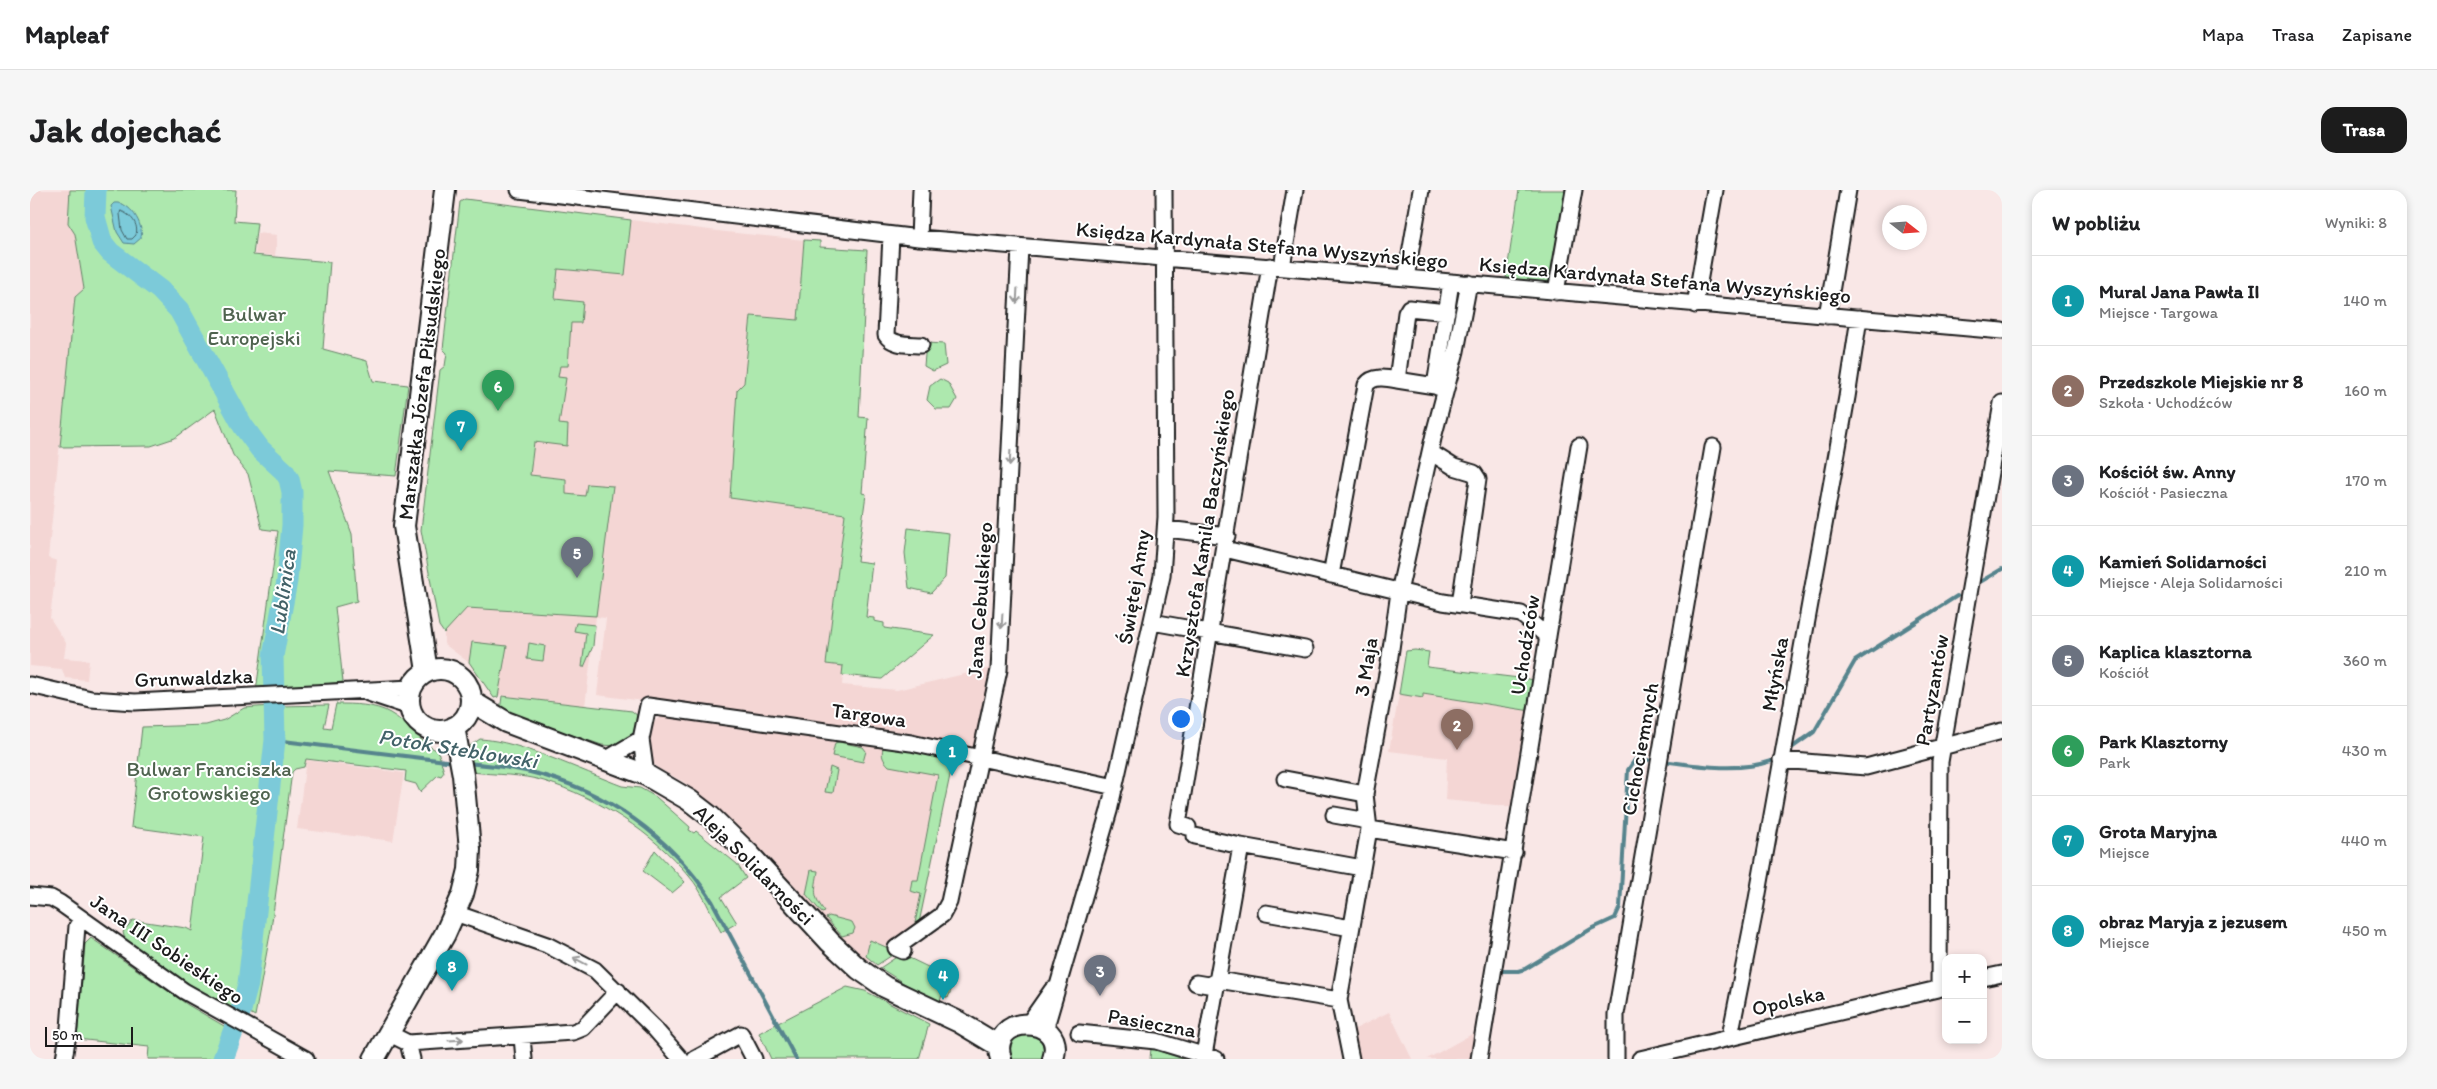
<!DOCTYPE html>
<html lang="pl">
<meta charset="utf-8">
<style>
:root{--surface:#fff;--page:#f6f6f6;--text:#202124;--muted:#757577;--line:#e0e0e0;--accent:#1c1c1c}
body{margin:0;font-family:Itim,sans-serif;background:var(--page);color:var(--text)}
.controls{position:absolute;right:15px;bottom:15px;display:grid;overflow:hidden;border-radius:10px;box-shadow:0 2px 8px #0003}
.controls button{width:45px;height:45px;display:grid;place-items:center;padding:0;border:0;border-bottom:1px solid var(--line);background:var(--surface);color:var(--text);font:25px sans-serif}
.compass{position:absolute;left:1852px;top:15px;width:45px;height:45px;border-radius:50%;background:var(--surface);box-shadow:0 2px 8px #0003;rotate:107deg}
.scale{position:absolute;left:15px;bottom:12px;width:88px;box-sizing:border-box;padding-left:5px;border:2px solid #1c1c1c;border-top:0;font-size:14px;line-height:18px;white-space:nowrap;color:#1c1c1c;-webkit-text-stroke:4px #fff;paint-order:stroke}
.you{position:absolute;left:1150px;top:528px;width:18px;height:18px;margin:-12px;border:4px solid #fff;border-radius:50%;background:#1a73e8;box-shadow:0 0 0 8px #1a73e833}
.badge{display:grid;place-items:center;width:32px;height:32px;border-radius:50%;background:var(--accent);color:#fff;font-size:16px;font-weight:700}
.pin{position:absolute;translate:-50% -41px;filter:drop-shadow(0 1px 2px #0008)}
.pin::after{content:'';position:absolute;top:26px;width:18px;height:15px;background:inherit;clip-path:polygon(0 0,100% 0,50% 100%)}
.list{margin:0;padding:0;list-style:none}
h2{display:flex;justify-content:space-between;align-items:center;height:65px;margin:0;padding:0 20px;font-size:21px}
h2 small{font-size:16px;font-weight:400;color:var(--muted)}
.list li{display:grid;grid-template-columns:32px 1fr auto;gap:15px;align-items:center;box-sizing:border-box;height:90px;padding:0 20px;border-top:1px solid var(--line)}
.list b{display:block;font-size:19px;white-space:nowrap}
.list p{margin:0;font-size:16px;white-space:nowrap;color:var(--muted)}
.list em{font-size:16px;font-style:normal;color:var(--muted)}
.map{position:relative;flex:none;width:1972px;height:869px;overflow:hidden;border-radius:15px}
header{display:flex;align-items:center;gap:30px;box-sizing:border-box;height:70px;padding:0 25px;background:var(--surface);border-bottom:1px solid var(--line)}
header strong{font-size:24px}
nav{display:flex;gap:28px;margin-inline-start:auto;font-size:18px}
.intro{display:flex;align-items:center;justify-content:space-between;box-sizing:border-box;height:120px;padding:0 30px}
h1{margin:0;font-size:35px}
.button{padding:12px 22px;border-radius:15px;background:var(--accent);color:#fff;font-size:18px;font-weight:700}
main{display:flex;gap:30px;padding:0 30px}
aside{flex:1;background:var(--surface);border-radius:15px;box-shadow:0 2px 8px #0003}
.map>svg:first-child{display:block}
.built{fill:#f4d6d4}
.green{fill:#ade8ae;stroke:#648265}
.water{fill:#7ccad9;stroke:#56848d}
.lines{fill:none;stroke-linecap:round;stroke-linejoin:round}
.shore{stroke:#426268;stroke-width:1}
.stream{stroke:#56848d;stroke-width:4}
.river{stroke:#7ccad9;stroke-width:21}
.minor-casing{stroke:#1c1c1c;stroke-width:19}
.major-casing{stroke:#1c1c1c;stroke-width:24}
.minor{stroke:#fff;stroke-width:15}
.major{stroke:#fff;stroke-width:20}
.oneway{stroke:#999}
.labels{text-anchor:middle;stroke-width:4;stroke-linejoin:round;paint-order:stroke}
.street-label{font-size:21px;fill:#1c1c1c;stroke:#fff}
.park-label{font-size:21px;fill:#4f634f;stroke:#fff}
.water-label{font-size:22px;font-style:italic;fill:#426268;stroke:#fff}
</style>
<header>
<strong>Mapleaf</strong>
<nav><a>Mapa</a><a>Trasa</a><a>Zapisane</a></nav>
</header>
<div class="intro"><h1>Jak dojechać</h1><a class="button">Trasa</a></div>
<main>
<div class="map">
<svg width="1972" height="869" viewBox="0 0 1972 869">
<rect width="100%" height="100%" fill="#f9e7e6"/>
<filter id="ink" filterUnits="userSpaceOnUse"><feTurbulence type="fractalNoise" baseFrequency=".02" numOctaves="2"/><feDisplacementMap in="SourceGraphic" scale="10" xChannelSelector="R" yChannelSelector="G"/><feConvolveMatrix kernelMatrix="1 2 1 2 8 2 1 2 1" color-interpolation-filters="sRGB"/></filter>
<g filter="url(#ink)">
<!-- built -->
<path class="built" d="M 0,0 L 40,0 L 38,33 L 45,44 L 54,99 L 45,107 L 18,368 L 27,371 L 20,428 L 36,453 L 34,468 L 59,470 L 57,490 L 35,488 L 32,479 L 0,476 Z
M 435,9 L 696,42 L 774,50 L 768,130 L 721,126 L 714,193 L 815,324 L 796,474 L 814,476 L 812,495 L 867,500 L 964,477 L 945,560 L 864,543 L 567,505 L 576,428 L 566,427 L 555,516 L 469,505 L 464,508 L 438,472 L 414,454 L 414,443 L 409,436 L 391,340 L 410,180 L 415,176 L 417,163 L 413,159 L 430,12 Z
M 227,43 L 247,45 L 245,66 L 225,64 Z
M 1369,504 L 1392,508 L 1393,504 L 1501,521 L 1486,617 L 1415,610 L 1417,568 L 1359,561 Z
M 632,525 L 865,555 L 924,569 L 889,737 L 842,765 L 834,775 L 682,618 L 654,592 L 629,579 L 622,572 L 617,553 L 623,533 Z
M 276,570 L 374,583 L 363,651 L 267,639 Z
M 1359,822 L 1382,869 L 1328,869 L 1321,841 Z
M 1451,839 L 1446,869 L 1397,869 Z"/>
<!-- green -->
<path class="green" d="M 40,0 L 206,0 L 204,31 L 227,33 L 223,65 L 300,72 L 293,159 L 337,171 L 343,191 L 378,195 L 366,286 L 299,281 L 322,344 L 327,411 L 305,417 L 313,492 L 226,501 L 248,341 L 232,339 L 218,284 L 203,265 L 185,219 L 145,248 L 121,256 L 30,257 L 45,107 L 54,99 L 45,44 L 38,33 Z
M 1489,0 L 1541,0 L 1525,93 L 1476,88 Z
M 435,9 L 601,30 L 595,85 L 528,79 L 525,109 L 553,112 L 551,133 L 541,133 L 538,176 L 530,176 L 528,187 L 536,188 L 529,234 L 538,235 L 537,256 L 504,252 L 500,285 L 536,289 L 536,304 L 555,306 L 557,294 L 583,296 L 566,426 L 437,418 L 414,443 L 409,436 L 391,340 L 410,180 L 415,176 L 417,163 L 413,159 L 430,12 Z
M 774,50 L 790,51 L 790,57 L 837,60 L 829,227 L 838,228 L 832,303 L 836,304 L 827,371 L 842,373 L 836,427 L 844,428 L 844,431 L 854,433 L 854,438 L 904,445 L 852,489 L 812,485 L 813,476 L 796,474 L 815,324 L 700,308 L 707,200 L 714,193 L 721,126 L 768,130 Z
M 896,153 L 914,154 L 916,175 L 903,181 L 894,176 Z
M 910,189 L 918,193 L 927,209 L 921,219 L 906,219 L 897,210 L 900,196 Z
M 878,338 L 919,343 L 915,388 L 901,403 L 879,398 L 875,363 Z
M 546,433 L 565,435 L 563,456 L 554,477 L 552,477 L 556,443 L 544,441 Z
M 442,452 L 477,456 L 468,507 L 464,508 L 439,472 Z
M 499,453 L 515,456 L 513,471 L 497,469 Z
M 1385,460 L 1399,462 L 1397,477 L 1506,490 L 1501,521 L 1393,504 L 1393,508 L 1369,504 L 1376,461 Z
M 472,506 L 602,521 L 609,527 C 604,548 595,558 572,555 L 470,521 Z
M 306,514 C 323,514 345,514 360,523 C 378,533 390,553 408,561 L 414,582 L 411,586 L 408,585 L 390,602 L 386,594 L 375,591 L 376,581 L 276,569 L 274,577 L 265,579 L 262,582 L 241,739 L 225,826 L 216,821 L 222,799 L 250,543 L 248,516 L 299,515 L 294,537 L 301,538 Z
M 240,516 L 241,553 L 214,801 L 207,818 L 201,819 L 172,803 L 95,750 L 93,742 L 103,730 L 156,738 L 162,741 L 174,647 L 101,637 L 112,537 L 176,535 L 194,530 L 214,518 Z
M 450,549 C 490,551 552,581 592,596 L 610,598 L 626,607 L 660,637 L 659,640 L 664,643 L 666,641 L 707,674 L 716,688 L 691,707 L 707,733 L 691,742 C 681,724 673,702 659,686 C 622,642 569,608 514,591 C 492,584 465,585 442,582 L 438,564 L 440,556 Z
M 809,552 L 833,557 L 836,561 L 833,572 L 802,566 L 805,553 Z
M 858,554 L 923,571 L 889,733 L 885,733 L 891,704 L 880,701 L 882,690 L 888,690 L 908,585 L 859,576 C 853,570 851,566 853,558 Z
M 800,577 L 807,580 L 803,603 L 795,602 Z
M 625,660 L 655,692 L 642,703 L 613,681 Z
M 781,680 L 788,681 C 785,701 782,705 795,722 L 792,723 L 776,704 Z
M 799,726 L 822,732 L 825,738 L 823,743 L 812,746 L 796,728 Z
M 61,748 L 158,815 L 201,840 L 189,869 L 118,869 L 119,857 L 47,849 L 55,754 Z
M 840,750 L 867,762 L 847,775 L 836,766 Z
M 871,764 L 925,790 L 918,808 L 912,805 L 910,811 L 883,799 L 850,778 Z
M 817,797 L 835,801 L 899,834 L 889,869 L 741,869 L 729,843 Z
M 997,842 C 1010,848 1018,854 1013,869 L 979,869 C 978,851 982,849 997,842 Z
M 1121,858 L 1153,869 L 1120,869 Z"/>
<!-- water -->
<path class="water" d="M 84,13 C 100,11 114,34 111,48 L 104,54 L 94,53 L 87,42 L 81,16 Z"/>
<g class="lines">
<!-- shore -->
<path class="shore" d="M 91,21 C 101,25 109,34 106,45 L 102,49 L 97,49 L 92,40 L 90,24 Z"/>
<!-- stream -->
<path class="stream" d="M 1950,392 L 1972,379
M 245,550 L 424,572
M 1760,559 L 1784,542 L 1825,471 L 1927,406
M 1640,572 C 1673,576 1708,582 1741,571
M 436,573 C 457,575 480,577 500,582 C 576,600 640,646 682,711 L 766,869
M 1470,781 L 1488,781 L 1495,779 L 1561,739 L 1585,728 L 1590,717 L 1598,580 L 1605,570 L 1618,570"/>
<!-- river -->
<path class="river" d="M 66,0 L 65,27 L 72,52 L 80,62 L 130,100 L 149,120 L 213,236 L 230,259 L 254,281 L 259,289 L 262,302 L 262,335 L 257,391 L 243,466 L 245,550 L 218,794 L 211,820 L 193,869"/>
<!-- minor casing -->
<g class="minor-casing">
<path id="minor" d="M 489,0 L 889,48 L 1376,88 L 1972,141
M 861,46 L 856,145 C 863,156 879,154 891,155
M 889,48 L 891,0
M 1252,77 L 1265,0
M 1376,88 L 1391,0
M 1526,102 L 1544,0
M 1665,115 L 1685,0
M 1797,126 L 1818,0
M 1405,196 L 1367,190 L 1376,123 L 1379,118 L 1417,122
M 1415,200 L 1405,196 L 1421,92
M 1400,262 L 1424,277 L 1444,283 L 1448,289 L 1430,414
M 1136,339 L 1197,346
M 1195,359 L 1413,412 L 1491,424 L 1518,447
M 1301,385 L 1336,195 C 1343,185 1357,188 1367,190
M 1122,432 L 1275,459
M 0,495 L 61,509 L 105,512 L 381,498
M 338,503 L 380,517
M 577,569 L 611,549
M 1751,570 L 1836,577 L 1972,541
M 616,585 L 611,549 L 618,516 L 881,553 L 1085,597
M 1255,589 L 1335,604
M 1304,625 L 1338,631
M 1158,637 L 1148,634 L 1240,76
M 1339,639 L 1484,662
M 1165,646 L 1211,656
M 0,706 L 21,708 L 30,713 L 154,801 L 276,869
M 425,723 L 517,755 L 565,780 L 624,838 L 651,869
M 1236,723 L 1321,738
M 873,761 L 866,758 L 912,725 L 919,712 L 969,480 L 990,57
M 1953,788 L 1972,784
M 1166,793 L 1178,795 L 1188,790 L 1309,810
M 1909,798 L 1910,572 L 1972,213
M 999,833 L 1022,800
M 1015,840 L 1079,621 L 1132,386 L 1136,327 L 1134,0
M 1049,843 L 1126,851 L 1186,869
M 360,844 L 378,853 L 543,842 L 553,838 L 588,801
M 1700,846 L 1725,720 L 1817,207 L 1829,128
M 492,847 L 494,869
M 378,853 L 382,869
M 1174,865 L 1211,656 L 1332,678
M 34,869 L 39,838 L 47,736 L 52,729
M 665,869 L 711,844 L 724,869
M 1321,869 L 1309,810 L 1339,639 L 1335,604 L 1359,473 L 1369,402 L 1404,244 L 1426,161 L 1439,93
M 1449,869 L 1549,256
M 1586,869 L 1586,824 L 1683,257
M 1610,869 L 1916,797"/>
</g>
<!-- major casing -->
<g class="major-casing">
<path id="major" d="M379 510a31 31 0 1 1 62 0a31 31 0 1 1-62 0Z
M 397,481 L 374,336 L 415,0
M 441,511 L 476,532 L 616,585 L 659,610 L 681,627 L 719,664 L 800,752 L 829,779 L 855,797 L 929,832 L 969,856
M 344,869 L 415,744 L 433,704 L 439,680 L 440,659 L 433,585 L 424,537
M 971,869 C 956,823 1038,823 1023,869"/>
</g>
<!-- minor -->
<use href="#minor" class="minor"/>
<!-- major -->
<use href="#major" class="major"/>
</g>
<!-- one-way arrows -->
<defs><path id="oneway-shaft" d="M-6 0H5M1.5-3L5.5 0L1.5 3" fill="none" stroke-width="1.6" stroke-linecap="round" stroke-linejoin="round" transform="scale(1.25)"/></defs>
<g class="oneway">
<use href="#oneway-shaft" transform="translate(987 106) rotate(93)"/>
<use href="#oneway-shaft" transform="translate(980 268) rotate(93)"/>
<use href="#oneway-shaft" transform="translate(972 431) rotate(93)"/>
<use href="#oneway-shaft" transform="translate(550 771) rotate(-152)"/>
<use href="#oneway-shaft" transform="translate(426 850) rotate(-3)"/>
</g>
</g>
<g class="labels">
<!-- street labels -->
<g class="street-label">
<text transform="translate(1232 55) rotate(5)" y="7">Księdza Kardynała Stefana Wyszyńskiego</text>
<text transform="translate(1635 90) rotate(5)" y="7">Księdza Kardynała Stefana Wyszyńskiego</text>
<text transform="translate(392 194) rotate(-83)" y="7">Marszałka Józefa Piłsudskiego</text>
<text transform="translate(1175 343) rotate(-81)" y="7">Krzysztofa Kamila Baczyńskiego</text>
<text transform="translate(1104 397) rotate(-81)" y="7">Świętej Anny</text>
<text transform="translate(950 410) rotate(-86)" y="7">Jana Cebulskiego</text>
<text transform="translate(1495 455) rotate(-81)" y="7">Uchodźców</text>
<text transform="translate(1336 477) rotate(-81)" y="7">3 Maja</text>
<text transform="translate(1745 484) rotate(-80)" y="7">Młyńska</text>
<text transform="translate(164 488) rotate(-2)" y="7">Grunwaldzka</text>
<text transform="translate(1902 500) rotate(-80)" y="7">Partyzantów</text>
<text transform="translate(839 525) rotate(8)" y="7">Targowa</text>
<text transform="translate(1610 559) rotate(-80)" y="7">Cichociemnych</text>
<text transform="translate(724 675) rotate(45)" y="7">Aleja Solidarności</text>
<text transform="translate(137 759) rotate(34)" y="7">Jana III Sobieskiego</text>
<text transform="translate(1758 811) rotate(-13)" y="7">Opolska</text>
<text transform="translate(1122 833) rotate(10)" y="7">Pasieczna</text>
</g>
<!-- park labels -->
<g class="park-label">
<text x="224" y="131">Bulwar<tspan x="224" dy="24">Europejski</tspan></text>
<text x="179" y="586">Bulwar Franciszka<tspan x="179" dy="24">Grotowskiego</tspan></text>
</g>
<!-- water labels -->
<g class="water-label">
<text transform="translate(252 402) rotate(-82)" y="8">Lublinica</text>
<text transform="translate(428 558) rotate(9)" y="8">Potok Steblowski</text>
</g>
</g>
</svg>
<div class="controls">
<button>+</button>
<button>−</button>
</div>
<svg class="compass" viewBox="-18 -18 36 36"><path d="M0-13l5 13h-10z" fill="#e53935"/><path d="M0 13l5-13h-10z" fill="#757577"/></svg>
<div class="scale">50 m</div>
<div class="you"></div>
<div class="pin badge" style="left:922px;top:586px;background:#0f9aa8">1</div>
<div class="pin badge" style="left:1427px;top:560px;background:#8d6e63">2</div>
<div class="pin badge" style="left:1070px;top:806px;background:#6b7280">3</div>
<div class="pin badge" style="left:913px;top:810px;background:#0f9aa8">4</div>
<div class="pin badge" style="left:547px;top:388px;background:#6b7280">5</div>
<div class="pin badge" style="left:468px;top:221px;background:#2e9e5b">6</div>
<div class="pin badge" style="left:431px;top:261px;background:#0f9aa8">7</div>
<div class="pin badge" style="left:422px;top:801px;background:#0f9aa8">8</div>
</div>
<aside>
<h2>W pobliżu<small>Wyniki: 8</small></h2>
<ul class="list">
<li><span class="badge" style="background:#0f9aa8">1</span><div><b>Mural Jana Pawła II</b><p>Miejsce · Targowa</p></div><em>140 m</em></li>
<li><span class="badge" style="background:#8d6e63">2</span><div><b>Przedszkole Miejskie nr 8</b><p>Szkoła · Uchodźców</p></div><em>160 m</em></li>
<li><span class="badge" style="background:#6b7280">3</span><div><b>Kościół św. Anny</b><p>Kościół · Pasieczna</p></div><em>170 m</em></li>
<li><span class="badge" style="background:#0f9aa8">4</span><div><b>Kamień Solidarności</b><p>Miejsce · Aleja Solidarności</p></div><em>210 m</em></li>
<li><span class="badge" style="background:#6b7280">5</span><div><b>Kaplica klasztorna</b><p>Kościół</p></div><em>360 m</em></li>
<li><span class="badge" style="background:#2e9e5b">6</span><div><b>Park Klasztorny</b><p>Park</p></div><em>430 m</em></li>
<li><span class="badge" style="background:#0f9aa8">7</span><div><b>Grota Maryjna</b><p>Miejsce</p></div><em>440 m</em></li>
<li><span class="badge" style="background:#0f9aa8">8</span><div><b>obraz Maryja z jezusem</b><p>Miejsce</p></div><em>450 m</em></li>
</ul>
</aside>
</main>
